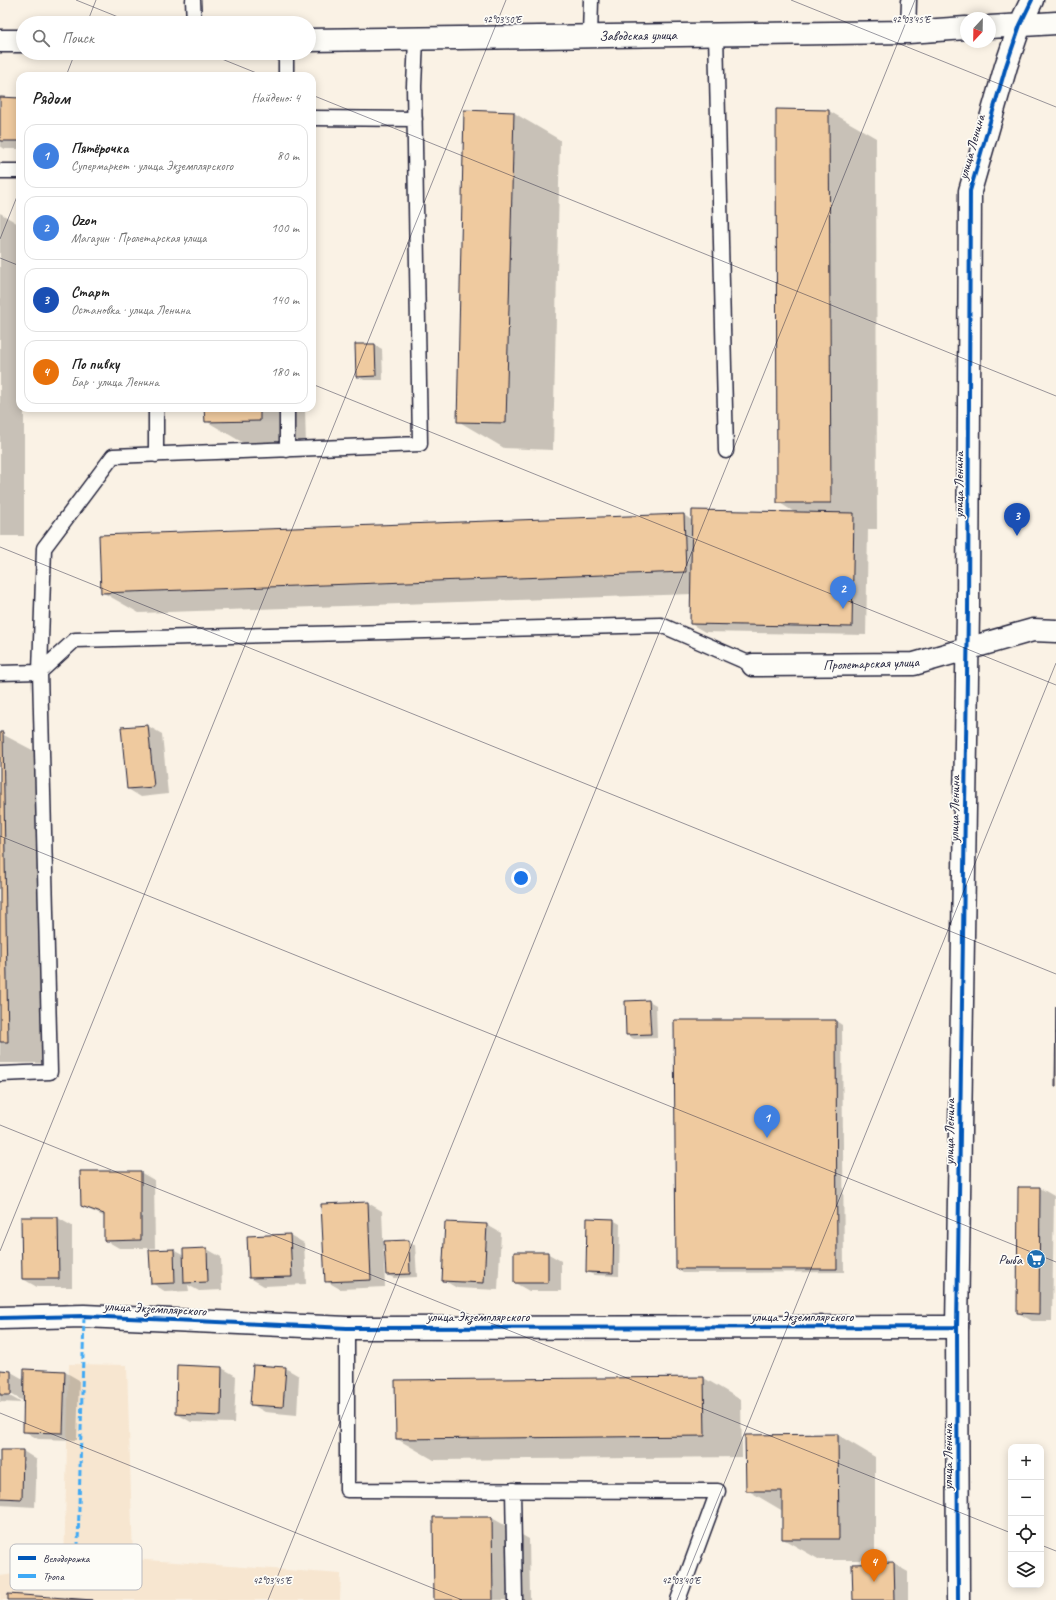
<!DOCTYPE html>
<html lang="ru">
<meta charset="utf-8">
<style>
:root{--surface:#fff;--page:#f6f6f6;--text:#222;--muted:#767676;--line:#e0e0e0;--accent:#1f6fb2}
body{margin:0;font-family:Caveat,sans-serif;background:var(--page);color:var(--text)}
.controls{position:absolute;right:12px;bottom:12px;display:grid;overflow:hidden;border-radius:8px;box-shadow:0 2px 10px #0003}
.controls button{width:36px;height:36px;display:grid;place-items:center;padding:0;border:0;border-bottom:1px solid var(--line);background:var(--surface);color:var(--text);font:20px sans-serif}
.compass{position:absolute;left:960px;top:12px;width:36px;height:36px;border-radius:50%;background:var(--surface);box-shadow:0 2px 10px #0003;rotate:202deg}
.you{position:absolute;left:521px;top:878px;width:14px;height:14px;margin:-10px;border:3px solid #fff;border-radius:50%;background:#1a73e8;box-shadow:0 0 0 6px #1a73e833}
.badge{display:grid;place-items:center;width:26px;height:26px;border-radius:50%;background:var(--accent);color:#fff;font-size:13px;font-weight:700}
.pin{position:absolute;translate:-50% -33px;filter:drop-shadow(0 1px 2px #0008)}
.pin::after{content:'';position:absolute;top:21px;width:14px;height:12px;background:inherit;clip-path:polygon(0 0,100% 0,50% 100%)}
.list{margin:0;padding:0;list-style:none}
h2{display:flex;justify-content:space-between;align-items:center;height:52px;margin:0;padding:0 16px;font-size:17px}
h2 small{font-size:13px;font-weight:400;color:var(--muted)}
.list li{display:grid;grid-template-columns:26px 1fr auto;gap:12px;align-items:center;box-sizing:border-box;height:64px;margin:0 8px 8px;padding:0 8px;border:1px solid var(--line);border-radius:12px}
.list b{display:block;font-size:15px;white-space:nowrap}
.list p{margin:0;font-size:13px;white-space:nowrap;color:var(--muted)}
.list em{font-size:13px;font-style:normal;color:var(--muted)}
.icon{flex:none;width:22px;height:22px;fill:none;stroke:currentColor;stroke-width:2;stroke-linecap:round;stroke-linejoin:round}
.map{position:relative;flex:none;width:1056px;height:1600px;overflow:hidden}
.search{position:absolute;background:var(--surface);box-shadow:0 2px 10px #0003;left:16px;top:16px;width:300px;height:44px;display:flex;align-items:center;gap:10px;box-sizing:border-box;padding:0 14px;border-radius:22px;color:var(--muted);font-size:15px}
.panel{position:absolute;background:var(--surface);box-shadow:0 2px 10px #0003;left:16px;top:72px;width:300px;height:340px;border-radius:12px}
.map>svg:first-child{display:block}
.built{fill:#f7e6d0}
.shadow{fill:#0003}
.building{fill:#efca9f;stroke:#22223b}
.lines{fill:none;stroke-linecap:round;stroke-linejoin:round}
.lane-casing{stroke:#22223b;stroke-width:17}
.street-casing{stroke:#22223b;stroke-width:25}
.secondary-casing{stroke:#22223b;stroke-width:25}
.lane{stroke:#fdfcf7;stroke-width:14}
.street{stroke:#fdfcf7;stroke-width:22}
.secondary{stroke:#fdfcf7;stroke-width:22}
.quiet{stroke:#3fa9f5;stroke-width:3;stroke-dasharray:6 3;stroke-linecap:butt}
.cycleway-casing{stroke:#fdfcf7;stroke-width:6}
.cycleway{stroke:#0057b8;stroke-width:4}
.ticks{fill:none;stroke:#22223b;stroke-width:1;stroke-opacity:0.45}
.labels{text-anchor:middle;stroke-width:3.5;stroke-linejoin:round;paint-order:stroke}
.street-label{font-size:14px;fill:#22223b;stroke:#fdfcf7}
.poi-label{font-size:14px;fill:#22223b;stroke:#fdfcf7;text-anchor:end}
.key{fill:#fdfcf7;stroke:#bbbbbf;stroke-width:1}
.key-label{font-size:11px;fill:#22223b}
.ticks-label{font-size:10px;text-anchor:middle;fill:#22223b;stroke:#fdfcf7;stroke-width:3.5;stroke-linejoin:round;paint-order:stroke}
</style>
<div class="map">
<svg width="1056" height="1600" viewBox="0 0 1056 1600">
<rect width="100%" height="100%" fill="#faf2e5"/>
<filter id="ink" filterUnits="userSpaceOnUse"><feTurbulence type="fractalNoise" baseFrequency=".025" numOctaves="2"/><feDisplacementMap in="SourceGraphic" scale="8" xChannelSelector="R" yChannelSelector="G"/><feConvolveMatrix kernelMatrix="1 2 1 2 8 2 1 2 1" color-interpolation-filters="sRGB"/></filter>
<g filter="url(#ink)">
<!-- built -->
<path class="built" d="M 69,1364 L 127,1365 L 133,1559 L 341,1574 L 340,1600 L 0,1600 L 0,1576 L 64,1567 Z"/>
<!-- shadow -->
<path class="shadow" d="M 0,98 L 20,99 L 20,149 L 5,149 L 0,146 Z
M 777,111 L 829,111 L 876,138 L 877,529 L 868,529 L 866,635 L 705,632 L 691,624 L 692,594 L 139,613 L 102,592 L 684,515 L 693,521 L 796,513 L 778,502 Z
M 514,113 L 560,140 L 553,450 L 504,448 L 458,421 Z
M 0,213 L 20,225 L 20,408 L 24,408 L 24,536 L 0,536 Z
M 375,345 L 382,349 L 383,380 L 364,380 L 357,376 Z
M 205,408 L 305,408 L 306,447 L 252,448 L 206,421 Z
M 148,726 L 162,734 L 168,794 L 141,797 L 128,789 L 122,728 Z
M 0,733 L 40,754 L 45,1063 L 0,1063 Z
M 649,1001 L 656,1005 L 657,1038 L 634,1039 L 627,1035 Z
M 836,1021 L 842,1025 L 844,1272 L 683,1273 L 677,1269 Z
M 140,1172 L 154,1180 L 155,1248 L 119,1248 L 105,1240 L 105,1217 L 82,1206 Z
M 1040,1188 L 1054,1196 L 1052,1321 L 1032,1321 L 1018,1313 Z
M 368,1203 L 382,1211 L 385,1287 L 340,1289 L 326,1281 Z
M 58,1218 L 72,1226 L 72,1287 L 37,1287 L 23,1279 Z
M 613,1220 L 620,1224 L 619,1276 L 594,1275 L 587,1272 Z
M 487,1225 L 501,1233 L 498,1290 L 457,1288 L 443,1280 Z
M 290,1235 L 304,1243 L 306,1284 L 264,1286 L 250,1278 Z
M 408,1241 L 415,1245 L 417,1277 L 394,1278 L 387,1275 Z
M 207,1249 L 221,1257 L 222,1290 L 199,1291 L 188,1285 L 189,1291 L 166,1292 L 152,1283 L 173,1250 L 184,1256 Z
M 547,1253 L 561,1261 L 561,1291 L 529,1291 L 515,1283 Z
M 178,1366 L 222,1368 L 236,1376 L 234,1423 L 191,1422 L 177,1414 Z
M 285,1368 L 299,1376 L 297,1415 L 265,1412 L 251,1404 Z
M 0,1371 L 11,1372 L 25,1380 L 65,1372 L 79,1380 L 77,1440 L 38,1439 L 24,1431 L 25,1402 L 7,1392 L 6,1394 L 22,1403 L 0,1402 Z
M 704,1378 L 741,1400 L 742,1457 L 434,1460 L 397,1439 L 396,1381 Z
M 838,1435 L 875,1457 L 875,1560 L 820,1560 L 783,1539 L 783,1511 L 747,1490 Z
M 0,1451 L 23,1451 L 37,1460 L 35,1507 L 0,1505 Z
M 434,1518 L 492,1518 L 529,1539 L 530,1600 L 435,1600 Z
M 894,1564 L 908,1572 L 908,1600 L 854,1600 Z"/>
<!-- building -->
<path class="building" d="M 0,97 L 20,98 L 20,141 L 0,141 Z
M 776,109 L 829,110 L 831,503 L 777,503 Z
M 464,110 L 514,112 L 506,423 L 457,422 Z
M 355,344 L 375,344 L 376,376 L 356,377 Z
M 204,408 L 260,408 L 260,421 L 205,422 Z
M 692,510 L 854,513 L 852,627 L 690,624 Z
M 684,514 L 686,572 L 101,593 L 99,535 Z
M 148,725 L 154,787 L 127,789 L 121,727 Z
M 0,732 L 3,732 L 8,1042 L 0,1042 Z
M 649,1000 L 651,1034 L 626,1035 L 625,1001 Z
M 1056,1006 L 1056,1086 L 1055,1086 Z
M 674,1020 L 836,1020 L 837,1269 L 676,1269 Z
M 80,1171 L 141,1171 L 141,1240 L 104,1241 L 104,1214 L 81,1206 Z
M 1018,1187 L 1040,1187 L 1039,1314 L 1017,1313 Z
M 368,1202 L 371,1280 L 325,1282 L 321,1204 Z
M 21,1217 L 58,1217 L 59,1279 L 22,1279 Z
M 587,1218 L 614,1219 L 613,1273 L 586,1272 Z
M 445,1222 L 487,1224 L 484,1283 L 442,1281 Z
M 290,1234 L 292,1277 L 249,1278 L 247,1236 Z
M 409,1240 L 410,1274 L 386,1275 L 384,1241 Z
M 207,1248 L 208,1282 L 184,1283 L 183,1249 Z
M 174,1249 L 175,1283 L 151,1284 L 149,1250 Z
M 514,1252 L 548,1252 L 548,1283 L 514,1283 Z
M 177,1365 L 222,1367 L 221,1416 L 176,1414 Z
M 253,1365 L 286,1367 L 283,1407 L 250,1405 Z
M 24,1369 L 65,1371 L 63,1433 L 23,1432 Z
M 0,1370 L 11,1371 L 11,1395 L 0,1395 Z
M 704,1377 L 705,1436 L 396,1439 L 395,1380 Z
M 838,1434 L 839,1539 L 782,1539 L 782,1491 L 746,1491 L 745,1435 Z
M 0,1450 L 23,1450 L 22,1499 L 0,1498 Z
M 433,1517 L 492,1517 L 493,1600 L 434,1600 Z
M 894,1563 L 895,1600 L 853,1600 L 852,1564 Z
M 8,1594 L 93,1600 L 8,1600 Z"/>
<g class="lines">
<!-- lane casing -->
<g class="lane-casing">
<path id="lane" d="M 193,0 L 194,23
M 908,32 L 909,0
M 716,34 L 726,451
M 590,36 L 591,0
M 286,76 L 286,53
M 312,118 L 415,119
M 0,171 L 20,171
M 156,408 L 156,455
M 287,408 L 287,450
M 0,673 L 40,672 L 75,640 L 661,625 L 753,665
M 0,1074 L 50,1072 L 40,672 L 44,548 L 113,456 L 420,444 L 414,86 L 416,39
M 347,1328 L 347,1490 L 718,1491 L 678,1600
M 513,1490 L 515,1600"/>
</g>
<!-- street casing -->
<g class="street-casing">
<path id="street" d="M 753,665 L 914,664 L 1033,630 L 1056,631
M 0,1318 L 84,1316 L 347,1328 L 957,1327"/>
</g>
<!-- secondary casing -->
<g class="secondary-casing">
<path id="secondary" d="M 990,27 L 1056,23
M 309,40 L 908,32 L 966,28
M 0,41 L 23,41
M 958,1600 L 957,1327 L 968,611 L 970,191 L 1006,66 L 1020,25 L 1032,0"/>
</g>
<!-- lane -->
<use href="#lane" class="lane"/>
<!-- street -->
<use href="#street" class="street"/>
<!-- secondary -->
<use href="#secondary" class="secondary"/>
<!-- quiet -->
<path class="quiet" d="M 77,1584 L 84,1316"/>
<!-- cycleway casing -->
<g class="cycleway-casing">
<path id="cycleway" d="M 0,1318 L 84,1316 L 347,1328 L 957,1327
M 958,1600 L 957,1327 L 968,611 L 970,191 L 1006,66 L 1020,25 L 1032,0"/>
</g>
<!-- cycleway -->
<use href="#cycleway" class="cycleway"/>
</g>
</g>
<!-- ticks -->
<path class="ticks" d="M 76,0 L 133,23M 791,0 L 1056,107M 87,23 L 96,0M 207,53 L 264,76M 66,76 L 75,53M 312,95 L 1056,396M 0,239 L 20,189M 0,258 L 20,266M 312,384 L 1056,685M 0,547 L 1056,974M 0,836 L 1056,1262M 0,1125 L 1011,1533M 0,1251 L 506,0M 0,1413 L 462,1600M 1041,1545 L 1056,1551M 268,1600 L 915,0M 677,1600 L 1056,663"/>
<!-- icons -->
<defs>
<g id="supermarket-disc" transform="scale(1)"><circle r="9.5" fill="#1f6fb2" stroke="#fdfcf7"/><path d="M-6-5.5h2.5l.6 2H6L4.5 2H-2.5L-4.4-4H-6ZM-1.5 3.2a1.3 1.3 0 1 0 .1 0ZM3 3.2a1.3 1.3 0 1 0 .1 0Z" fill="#fff"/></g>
</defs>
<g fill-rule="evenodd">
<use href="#supermarket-disc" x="1036" y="1259"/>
</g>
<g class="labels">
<!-- street labels -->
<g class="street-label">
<text transform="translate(638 35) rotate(-1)" y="5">Заводская улица</text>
<text transform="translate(971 147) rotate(-74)" y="5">улица Ленина</text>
<text transform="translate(958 485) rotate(-90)" y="5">улица Ленина</text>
<text transform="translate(871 663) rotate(-2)" y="5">Пролетарская улица</text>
<text transform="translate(954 809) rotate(-89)" y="5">улица Ленина</text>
<text transform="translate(949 1132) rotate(-89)" y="5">улица Ленина</text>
<text transform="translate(155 1308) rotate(3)" y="5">улица Экземплярского</text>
<text x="478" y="1321">улица Экземплярского</text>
<text x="802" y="1321">улица Экземплярского</text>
<text transform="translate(947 1457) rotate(-90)" y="5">улица Ленина</text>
</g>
<!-- poi labels -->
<g class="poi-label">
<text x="1022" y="1264">Рыба</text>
</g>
</g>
<!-- legend -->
<rect x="10" y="1544" width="132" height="46" rx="6" class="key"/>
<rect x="18" y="1556" width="18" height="4" fill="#0057b8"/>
<rect x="18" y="1574" width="18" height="4" fill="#3fa9f5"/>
<g class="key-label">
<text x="43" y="1562">Велодорожка</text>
<text x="43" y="1580">Тропа</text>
</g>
<g class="ticks-label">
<text x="502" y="23">42°03'50"E</text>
<text x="911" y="23">42°03'45"E</text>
<text x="272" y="1584">42°03'45"E</text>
<text x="681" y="1584">42°03'40"E</text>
</g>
</svg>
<div class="controls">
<button>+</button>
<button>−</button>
<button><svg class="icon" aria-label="locate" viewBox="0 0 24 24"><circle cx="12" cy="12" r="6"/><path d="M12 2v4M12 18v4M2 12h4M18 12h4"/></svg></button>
<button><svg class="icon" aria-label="layers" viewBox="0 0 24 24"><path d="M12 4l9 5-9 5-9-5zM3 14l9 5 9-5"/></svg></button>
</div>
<svg class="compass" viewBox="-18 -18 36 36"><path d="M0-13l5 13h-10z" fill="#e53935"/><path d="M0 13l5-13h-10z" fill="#767676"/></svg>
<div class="you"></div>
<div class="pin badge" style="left:767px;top:1138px;background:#3f7fe0">1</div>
<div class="pin badge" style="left:843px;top:609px;background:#3f7fe0">2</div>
<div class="pin badge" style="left:1017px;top:536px;background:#1a4fb4">3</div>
<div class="pin badge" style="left:874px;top:1582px;background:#e8710a">4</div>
<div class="search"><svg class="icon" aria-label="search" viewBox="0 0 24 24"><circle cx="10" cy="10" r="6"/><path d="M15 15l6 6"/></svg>Поиск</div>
<section class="panel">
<h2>Рядом<small>Найдено: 4</small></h2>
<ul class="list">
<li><span class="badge" style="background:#3f7fe0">1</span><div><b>Пятёрочка</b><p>Супермаркет · улица Экземплярского</p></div><em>80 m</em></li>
<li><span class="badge" style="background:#3f7fe0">2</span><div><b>Ozon</b><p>Магазин · Пролетарская улица</p></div><em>100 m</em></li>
<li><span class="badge" style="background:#1a4fb4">3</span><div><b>Старт</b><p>Остановка · улица Ленина</p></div><em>140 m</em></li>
<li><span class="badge" style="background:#e8710a">4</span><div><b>По пивку</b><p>Бар · улица Ленина</p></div><em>180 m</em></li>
</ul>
</section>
</div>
